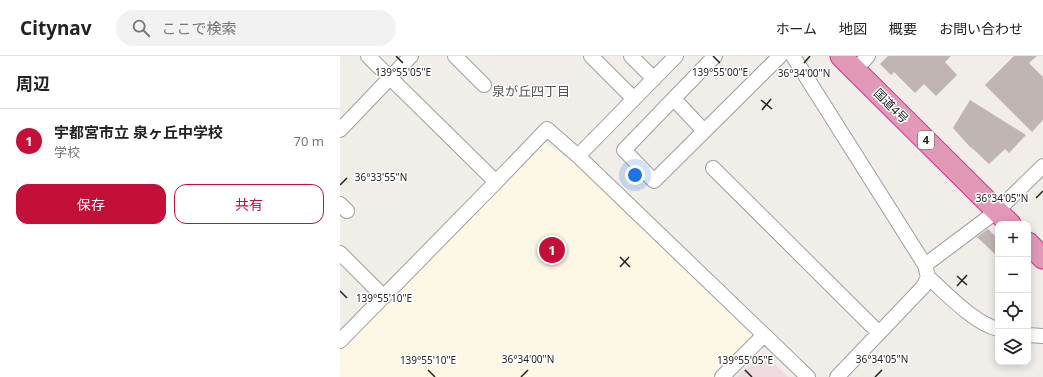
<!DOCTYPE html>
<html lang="ja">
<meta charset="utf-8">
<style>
:root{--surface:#fff;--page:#f2f2f2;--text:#222;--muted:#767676;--line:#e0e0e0;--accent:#c40f39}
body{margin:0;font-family:"Noto Sans","Noto Sans JP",sans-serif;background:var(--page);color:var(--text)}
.controls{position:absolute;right:12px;bottom:12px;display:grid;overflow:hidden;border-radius:8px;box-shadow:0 2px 10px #0003}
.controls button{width:36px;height:36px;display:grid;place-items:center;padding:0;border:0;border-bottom:1px solid var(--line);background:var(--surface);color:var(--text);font:20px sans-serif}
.you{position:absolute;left:295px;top:119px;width:14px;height:14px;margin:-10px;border:3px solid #fff;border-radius:50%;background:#1a73e8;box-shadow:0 0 0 6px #1a73e833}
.badge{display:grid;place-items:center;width:26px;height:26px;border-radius:50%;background:var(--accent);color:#fff;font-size:13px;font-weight:700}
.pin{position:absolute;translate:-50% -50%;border:2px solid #fff;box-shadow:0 1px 4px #0006}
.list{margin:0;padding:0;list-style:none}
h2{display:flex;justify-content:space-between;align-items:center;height:52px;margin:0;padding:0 16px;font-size:17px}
h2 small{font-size:13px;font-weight:400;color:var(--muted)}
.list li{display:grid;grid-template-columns:26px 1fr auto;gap:12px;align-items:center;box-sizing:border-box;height:64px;padding:0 16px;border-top:1px solid var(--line)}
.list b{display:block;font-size:15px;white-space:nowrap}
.list p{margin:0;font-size:13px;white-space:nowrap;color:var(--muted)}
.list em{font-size:13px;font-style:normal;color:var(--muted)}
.actions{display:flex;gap:8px;padding:12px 16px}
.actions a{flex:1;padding:9px 0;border:1px solid var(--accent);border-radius:12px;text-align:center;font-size:14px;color:var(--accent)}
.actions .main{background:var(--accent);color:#fff}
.icon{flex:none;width:22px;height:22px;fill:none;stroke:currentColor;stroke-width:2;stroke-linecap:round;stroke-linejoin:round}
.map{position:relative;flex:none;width:703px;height:321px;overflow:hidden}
header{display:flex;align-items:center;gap:24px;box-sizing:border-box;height:56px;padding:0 20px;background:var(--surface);border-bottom:1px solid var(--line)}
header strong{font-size:19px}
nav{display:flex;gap:22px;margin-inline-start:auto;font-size:14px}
.search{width:280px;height:36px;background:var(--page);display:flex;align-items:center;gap:10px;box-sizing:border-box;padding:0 14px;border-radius:22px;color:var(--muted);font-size:15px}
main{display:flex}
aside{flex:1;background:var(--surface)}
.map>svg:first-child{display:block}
.commercial{fill:#f0dbdf}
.education{fill:#fdf8e6}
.building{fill:#bfb5b2}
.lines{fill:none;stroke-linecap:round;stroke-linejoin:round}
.minor-casing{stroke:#9f9f9f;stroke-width:16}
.highway-casing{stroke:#cf378e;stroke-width:23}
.minor{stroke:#fff;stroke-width:14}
.highway{stroke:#e298b7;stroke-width:21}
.ticks{fill:none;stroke:#222;stroke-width:1.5}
.labels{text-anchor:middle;stroke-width:3;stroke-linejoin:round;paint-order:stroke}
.shield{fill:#fff;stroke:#646464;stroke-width:1}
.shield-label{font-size:11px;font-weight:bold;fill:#222}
.street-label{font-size:12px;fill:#222;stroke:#fff}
.neighbourhood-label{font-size:13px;fill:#555;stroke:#fff}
.ticks-label{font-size:10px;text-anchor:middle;fill:#222;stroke:#fff;stroke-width:3;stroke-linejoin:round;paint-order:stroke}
</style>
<header>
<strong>Citynav</strong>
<div class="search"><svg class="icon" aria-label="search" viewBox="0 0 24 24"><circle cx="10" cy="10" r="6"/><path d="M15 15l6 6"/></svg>ここで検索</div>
<nav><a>ホーム</a><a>地図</a><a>概要</a><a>お問い合わせ</a></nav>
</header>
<main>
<aside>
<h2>周辺<small></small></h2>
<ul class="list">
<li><span class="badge">1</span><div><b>宇都宮市立 泉ヶ丘中学校</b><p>学校</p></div><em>70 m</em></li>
</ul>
<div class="actions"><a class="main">保存</a><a>共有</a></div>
</aside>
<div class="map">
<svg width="703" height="321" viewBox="0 0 703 321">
<rect width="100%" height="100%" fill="#f1ede9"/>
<!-- commercial -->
<path class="commercial" d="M 423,296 L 448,321 L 397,321 Z"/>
<!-- education -->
<path class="education" d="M 205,87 L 234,107 L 414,281 L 374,321 L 0,321 L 0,297 Z"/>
<!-- building -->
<path class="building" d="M 548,0 L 611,0 L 605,6 L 617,19 L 596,40 L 584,28 L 575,37 L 554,16 L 551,19 L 540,8 Z
M 674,0 L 697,0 L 689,7 L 703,21 L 703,64 L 692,76 L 645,29 Z
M 630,44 L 686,79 L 669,97 L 665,93 L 649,108 L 631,91 L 631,92 L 613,72 Z
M 648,173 L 658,183 L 658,201 L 637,181 Z"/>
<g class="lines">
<!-- minor casing -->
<g class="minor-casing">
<path id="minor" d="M 28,0 L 156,126
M 115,0 L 144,29
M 251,0 L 294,43
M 291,0 L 314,23
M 375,0 L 284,94 L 314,125 L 440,0
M 453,0 L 585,209 L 588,221 L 583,231 L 497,321
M 515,14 L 528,0
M 334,43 L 364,75
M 0,74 L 71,0
M 238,100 L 336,0
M 373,112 L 539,277
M 0,148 L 7,155
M 0,197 L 44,241
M 585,209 L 657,155 L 703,110
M 588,221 C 606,237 635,268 658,273
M 688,279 L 703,280
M 0,285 L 156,126 L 207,73 L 238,100 L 468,321
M 382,321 L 424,279"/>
</g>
<!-- highway casing -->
<g class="highway-casing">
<path id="highway" d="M 501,0 L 670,168
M 688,187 L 703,202"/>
</g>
<!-- minor -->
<use href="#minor" class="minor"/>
<!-- highway -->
<use href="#highway" class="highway"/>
</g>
<!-- ticks -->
<path class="ticks" d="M 56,0 L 63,7M 373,0 L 380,7M 464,7 L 470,0M 421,44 L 432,53M 422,54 L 431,43M 0,129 L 7,122M 696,142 L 703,135M 280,201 L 290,211M 280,211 L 289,201M 617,220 L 627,229M 617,230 L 627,219M 0,235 L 7,242M 88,314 L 95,321M 405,314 L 412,321M 181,321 L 188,314M 535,321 L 542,314"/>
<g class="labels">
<!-- shield labels -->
<rect class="shield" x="578" y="75" width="16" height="18" rx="3"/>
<g class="shield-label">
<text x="586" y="88">4</text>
</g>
<!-- street labels -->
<g class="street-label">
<text transform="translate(551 50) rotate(45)" y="4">国道4号</text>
</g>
<!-- neighbourhood labels -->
<g class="neighbourhood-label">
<text x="191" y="40">泉が丘四丁目</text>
</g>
</g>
<g class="ticks-label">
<text x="63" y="20">139°55'05"E</text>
<text x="380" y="20">139°55'00"E</text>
<text x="464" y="21">36°34'00"N</text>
<text x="41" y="125">36°33'55"N</text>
<text x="662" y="146">36°34'05"N</text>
<text x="44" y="246">139°55'10"E</text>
<text x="188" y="307">36°34'00"N</text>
<text x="542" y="307">36°34'05"N</text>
<text x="88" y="308">139°55'10"E</text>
<text x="405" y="308">139°55'05"E</text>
</g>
</svg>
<div class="controls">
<button>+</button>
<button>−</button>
<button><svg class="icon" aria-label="locate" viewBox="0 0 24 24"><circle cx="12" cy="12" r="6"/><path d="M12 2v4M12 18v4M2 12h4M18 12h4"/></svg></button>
<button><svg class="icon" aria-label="layers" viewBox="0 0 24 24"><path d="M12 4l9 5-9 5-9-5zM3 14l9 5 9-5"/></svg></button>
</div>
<div class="you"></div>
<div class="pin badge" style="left:212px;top:194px">1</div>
</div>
</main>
